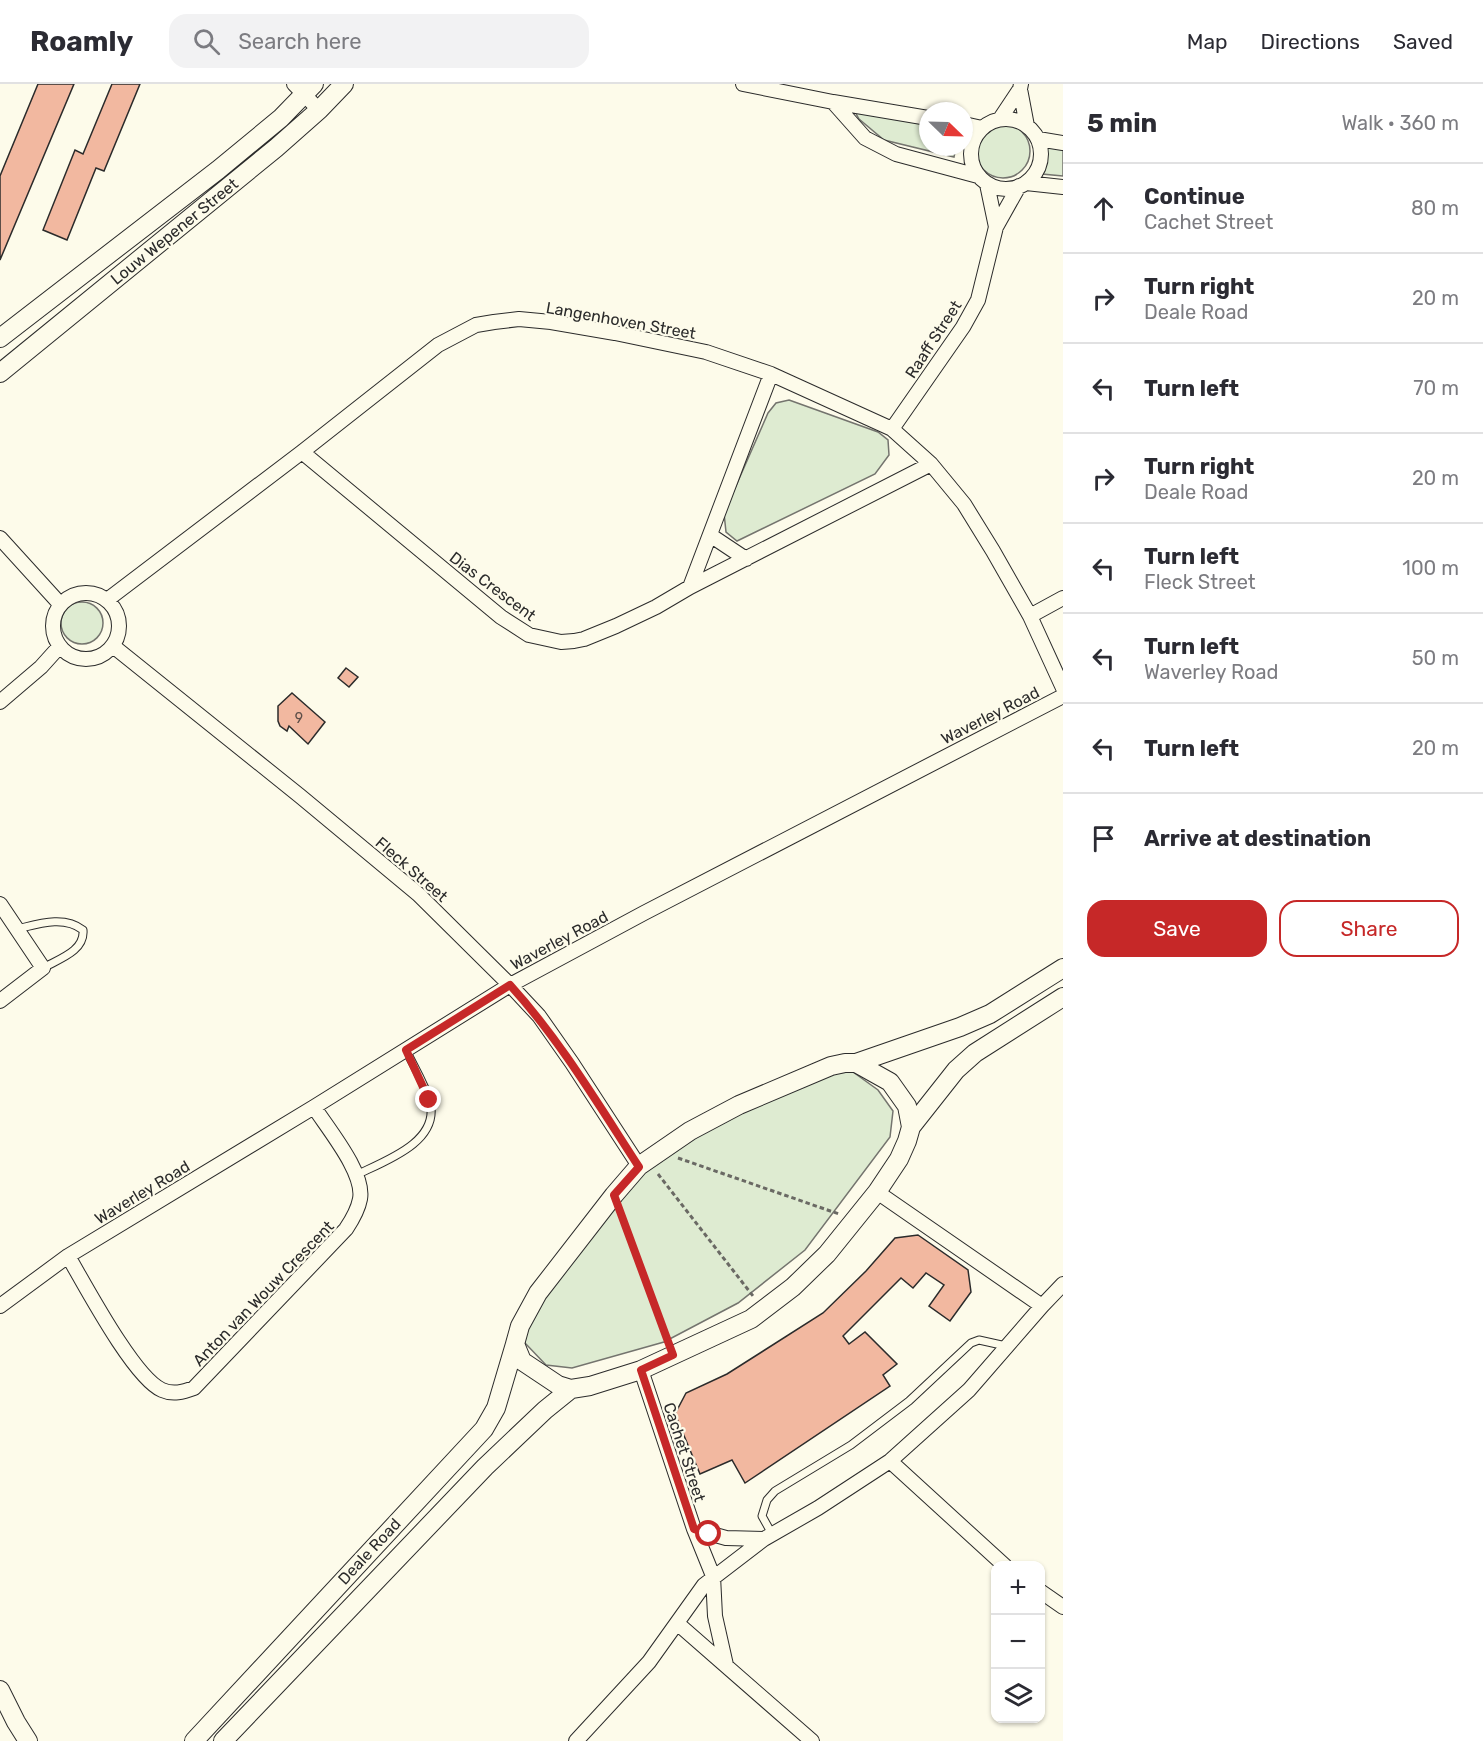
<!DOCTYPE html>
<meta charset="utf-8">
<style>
:root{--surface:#fff;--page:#f2f2f3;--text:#2b2b33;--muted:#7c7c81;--line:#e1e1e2;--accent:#c62828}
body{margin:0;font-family:Rubik,sans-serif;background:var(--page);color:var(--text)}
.controls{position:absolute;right:18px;bottom:18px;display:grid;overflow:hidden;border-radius:12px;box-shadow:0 2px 4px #0004}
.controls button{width:54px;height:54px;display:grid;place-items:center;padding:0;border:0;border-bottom:2px solid var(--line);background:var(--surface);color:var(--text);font:30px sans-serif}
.compass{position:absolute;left:919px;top:18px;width:54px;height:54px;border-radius:50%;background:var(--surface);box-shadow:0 2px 4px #0004;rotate:113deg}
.stop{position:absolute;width:18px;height:18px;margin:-14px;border:4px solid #c62828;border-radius:50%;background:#fff}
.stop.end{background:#c62828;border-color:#fff;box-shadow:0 2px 6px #0008}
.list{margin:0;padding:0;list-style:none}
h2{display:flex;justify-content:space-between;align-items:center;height:78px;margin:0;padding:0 24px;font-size:26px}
h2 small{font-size:20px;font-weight:400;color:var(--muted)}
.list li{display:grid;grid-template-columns:39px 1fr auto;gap:18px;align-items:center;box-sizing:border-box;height:90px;padding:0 24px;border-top:2px solid var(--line)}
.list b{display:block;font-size:22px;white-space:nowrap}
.list p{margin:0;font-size:20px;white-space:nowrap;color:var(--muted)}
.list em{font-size:20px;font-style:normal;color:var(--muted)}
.actions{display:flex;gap:12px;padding:18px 24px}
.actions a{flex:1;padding:14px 0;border:2px solid var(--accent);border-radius:18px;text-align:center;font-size:21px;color:var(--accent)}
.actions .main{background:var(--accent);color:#fff}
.icon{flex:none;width:33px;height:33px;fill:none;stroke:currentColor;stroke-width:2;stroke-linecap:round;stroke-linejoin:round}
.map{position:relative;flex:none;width:1063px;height:1657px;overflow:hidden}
header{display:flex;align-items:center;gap:36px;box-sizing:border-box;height:84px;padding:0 30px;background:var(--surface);border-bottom:2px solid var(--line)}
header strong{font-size:28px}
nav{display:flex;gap:33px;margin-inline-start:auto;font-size:21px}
.search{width:420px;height:54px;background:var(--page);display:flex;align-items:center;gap:15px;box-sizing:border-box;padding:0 21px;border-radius:18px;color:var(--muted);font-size:22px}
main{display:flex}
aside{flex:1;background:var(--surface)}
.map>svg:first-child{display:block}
.green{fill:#deebd1;stroke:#74746e;stroke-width:1.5}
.building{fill:#f2b8a0;stroke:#2b2b2b;stroke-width:1.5}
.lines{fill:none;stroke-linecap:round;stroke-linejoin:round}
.service-casing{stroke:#2b2b2b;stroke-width:9}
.minor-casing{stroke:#2b2b2b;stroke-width:16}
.tertiary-casing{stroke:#2b2b2b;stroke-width:20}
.path{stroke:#6a6964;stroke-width:3;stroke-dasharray:4.5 3;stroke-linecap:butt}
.service{stroke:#fdfbea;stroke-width:7}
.minor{stroke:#fdfbea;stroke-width:14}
.tertiary{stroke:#fdfbea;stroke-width:18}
.route{stroke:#c62828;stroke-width:8}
.labels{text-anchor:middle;stroke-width:4.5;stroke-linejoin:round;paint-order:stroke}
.number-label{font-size:14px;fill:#5d4e48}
.street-label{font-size:16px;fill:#2b2b2b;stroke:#fdfbea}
</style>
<header>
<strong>Roamly</strong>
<div class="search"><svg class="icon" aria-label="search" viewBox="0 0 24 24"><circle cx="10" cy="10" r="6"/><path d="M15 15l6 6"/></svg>Search here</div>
<nav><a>Map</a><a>Directions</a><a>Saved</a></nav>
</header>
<main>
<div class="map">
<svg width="1063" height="1657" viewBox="0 0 1063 1657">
<rect width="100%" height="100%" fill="#fdfbea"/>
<!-- green -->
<path class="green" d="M 854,26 L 928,38 L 928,63 L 956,63 L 954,73 L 884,56 L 859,35 Z
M976 67a27 27 0 1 1 54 0a27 27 0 1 1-54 0Z
M 1049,55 L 1063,61 L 1063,92 L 1042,90 Z
M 789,316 L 878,348 L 888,356 L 889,371 L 875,390 L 737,457 L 726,448 L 724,429 L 768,329 L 776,319 Z
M61 539a21 21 0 1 1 42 0a21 21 0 1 1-42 0Z
M 853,988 L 878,1006 L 893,1027 L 890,1053 L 805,1166 L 738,1219 L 664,1258 L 572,1284 L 546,1281 L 525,1259 L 528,1226 L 611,1118 L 668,1064 L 823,989 Z"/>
<!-- building -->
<path class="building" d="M 38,0 L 74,0 L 0,176 L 0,92 Z
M 112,0 L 140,0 L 104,87 L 96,84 L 67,156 L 43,146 L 75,66 L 83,70 Z
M 346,584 L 358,593 L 349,603 L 338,594 Z
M 292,609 L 325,638 L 308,660 L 289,642 L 287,647 L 280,642 L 278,637 L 278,622 Z
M 918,1151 L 968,1186 L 971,1208 L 950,1237 L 929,1222 L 944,1201 L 926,1189 L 913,1204 L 901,1194 L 843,1252 L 849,1260 L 865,1248 L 897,1280 L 883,1291 L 890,1302 L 745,1399 L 732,1376 L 700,1390 L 675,1330 L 686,1309 L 727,1290 L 823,1229 L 866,1187 L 895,1154 Z"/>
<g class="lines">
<!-- service casing -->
<g class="service-casing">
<path id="service" d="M 17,845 C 38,840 64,831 83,846 C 85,867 59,875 43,884
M 356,1091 C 385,1077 440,1058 430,1018 C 425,1000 414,983 406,966
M 772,1450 L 762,1432 L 767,1416 L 775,1407 L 851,1361 L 909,1317 L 971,1259 L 979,1256 L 1006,1262"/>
</g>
<!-- minor casing -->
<g class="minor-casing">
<path id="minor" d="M 294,0 L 319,26
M 743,0 L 833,18 L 928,34
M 1021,0 L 1020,5 L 1027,42
M 833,18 L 865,54 L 896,70 L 978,92
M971 70a35 35 0 1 1 70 0a35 35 0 1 1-70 0Z
M 1000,35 L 1020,5
M 964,40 L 982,44
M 1038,55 L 1063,59
M 1026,99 L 1063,103
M 987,100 L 996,143
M 892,345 L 963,243 L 978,216 L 996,143 L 1019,102
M 302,368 L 501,533 L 529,551 L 561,558 L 574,557 L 584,555 L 616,542 L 656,523 L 690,503 L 931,380
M 710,451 L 746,475
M 0,454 L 60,520
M 690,503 L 771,290
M53 542a33 33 0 1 1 66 0a33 33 0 1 1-66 0Z
M 107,516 L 302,368 L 438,261 L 476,241 L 494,238 L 519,235 L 551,238 L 615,249 L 706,268 L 771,290 L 892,345 L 931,380 L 964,420 L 993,467 L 1030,532 L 1063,604
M 1030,532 L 1063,514
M 113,562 L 300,712 L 418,810 L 510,901 L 539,932 L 572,979 L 639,1082
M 0,618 L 41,583 L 59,563
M 0,820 L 43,884 L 0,917
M 877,1108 L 1042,1222
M 68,1172 C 85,1201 134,1294 162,1306 C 173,1311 183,1308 194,1304 L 346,1145 C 352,1136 358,1126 360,1115 C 365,1089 328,1045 314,1023
M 0,1222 L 68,1172 L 314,1023 L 510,901 L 644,829 L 1063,612
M 641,1286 L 694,1445 L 713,1492 L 715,1532 L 726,1581
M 890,1377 L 1005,1482
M 694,1445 L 726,1454 L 764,1455
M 1040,1507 L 1063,1523
M 677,1539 L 812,1657
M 576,1657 L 649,1578 L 704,1501 L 764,1455 L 818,1424 L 890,1377 L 969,1306 L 1042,1222 L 1063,1200"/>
</g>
<!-- tertiary casing -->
<g class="tertiary-casing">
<path id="tertiary" d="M 0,254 L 218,86 L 281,34 L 314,0
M 0,289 L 276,64 L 319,26 L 344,0
M 845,979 L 856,979 L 890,998 L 907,1022 L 911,1043 L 907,1057 L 899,1075 L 877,1108 L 827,1170 L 793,1203 L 751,1235 L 641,1286 L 590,1302 L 571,1305 L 558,1301 L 522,1277 L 515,1260 L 520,1242 L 538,1209 L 614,1111 L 639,1082 L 690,1047 L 739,1021 L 831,982 Z
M 856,979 L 960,943 L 990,930 L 1063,884
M 911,1043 L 956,986 L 975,969 L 1063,913
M 0,1606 L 16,1638 L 28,1657
M 194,1657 L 484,1345 L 496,1324 L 515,1260
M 223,1657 L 485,1383 L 545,1326 L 571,1305"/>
</g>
<!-- path -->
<path class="path" d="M 678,1074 L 839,1130
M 658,1090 L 753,1212
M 621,1129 L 667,1255"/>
<!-- service -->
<use href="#service" class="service"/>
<!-- minor -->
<use href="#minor" class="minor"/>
<!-- tertiary -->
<use href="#tertiary" class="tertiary"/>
</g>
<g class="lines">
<!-- route -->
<path class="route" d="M 429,1016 L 406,966 L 510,901 C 560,956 598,1020 639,1083 L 614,1111 L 673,1271 L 641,1286 L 694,1445 L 709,1450"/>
</g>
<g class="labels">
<!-- number labels -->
<g class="number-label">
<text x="299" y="639">9</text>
</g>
<!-- street labels -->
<g class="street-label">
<text transform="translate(174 147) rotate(-39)" y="6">Louw Wepener Street</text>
<text transform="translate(621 236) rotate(10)" y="6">Langenhoven Street</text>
<text transform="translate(933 255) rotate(-57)" y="6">Raaff Street</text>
<text transform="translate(493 502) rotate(37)" y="6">Dias Crescent</text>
<text transform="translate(990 631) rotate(-27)" y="6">Waverley Road</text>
<text transform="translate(412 785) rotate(41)" y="6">Fleck Street</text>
<text transform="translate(559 856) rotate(-28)" y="6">Waverley Road</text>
<text transform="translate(142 1108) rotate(-31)" y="6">Waverley Road</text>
<text transform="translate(263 1209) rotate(-46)" y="6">Anton van Wouw Crescent</text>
<text transform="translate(685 1368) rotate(72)" y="6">Cachet Street</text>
<text transform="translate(369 1467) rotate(-47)" y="6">Deale Road</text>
</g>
</g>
</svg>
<div class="controls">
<button>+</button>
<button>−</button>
<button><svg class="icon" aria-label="layers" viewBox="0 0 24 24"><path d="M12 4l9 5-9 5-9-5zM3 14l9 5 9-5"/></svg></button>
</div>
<svg class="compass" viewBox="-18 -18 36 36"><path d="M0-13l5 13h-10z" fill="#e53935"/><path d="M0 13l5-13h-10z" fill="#7c7c81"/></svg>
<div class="stop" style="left:709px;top:1450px"></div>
<div class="stop end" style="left:429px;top:1016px"></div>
</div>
<aside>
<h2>5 min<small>Walk · 360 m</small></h2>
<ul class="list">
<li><svg class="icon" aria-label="ahead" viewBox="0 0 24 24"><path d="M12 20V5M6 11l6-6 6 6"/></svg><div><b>Continue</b><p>Cachet Street</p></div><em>80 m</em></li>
<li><svg class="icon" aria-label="right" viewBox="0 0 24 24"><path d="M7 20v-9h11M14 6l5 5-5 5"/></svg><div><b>Turn right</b><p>Deale Road</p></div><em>20 m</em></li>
<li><svg class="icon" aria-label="left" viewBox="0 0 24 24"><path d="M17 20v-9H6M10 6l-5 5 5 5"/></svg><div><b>Turn left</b></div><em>70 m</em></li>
<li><svg class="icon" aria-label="right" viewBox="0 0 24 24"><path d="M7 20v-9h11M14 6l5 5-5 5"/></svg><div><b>Turn right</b><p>Deale Road</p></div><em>20 m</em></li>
<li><svg class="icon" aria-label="left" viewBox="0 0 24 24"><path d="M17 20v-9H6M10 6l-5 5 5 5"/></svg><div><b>Turn left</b><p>Fleck Street</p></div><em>100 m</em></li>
<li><svg class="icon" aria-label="left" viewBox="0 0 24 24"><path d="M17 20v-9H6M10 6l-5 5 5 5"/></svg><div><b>Turn left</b><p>Waverley Road</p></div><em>50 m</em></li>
<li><svg class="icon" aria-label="left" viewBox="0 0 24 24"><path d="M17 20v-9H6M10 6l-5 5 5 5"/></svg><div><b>Turn left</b></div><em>20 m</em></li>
<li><svg class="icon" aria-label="arrive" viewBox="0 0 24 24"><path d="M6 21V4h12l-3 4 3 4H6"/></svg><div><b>Arrive at destination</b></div></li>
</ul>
<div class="actions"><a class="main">Save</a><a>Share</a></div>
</aside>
</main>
